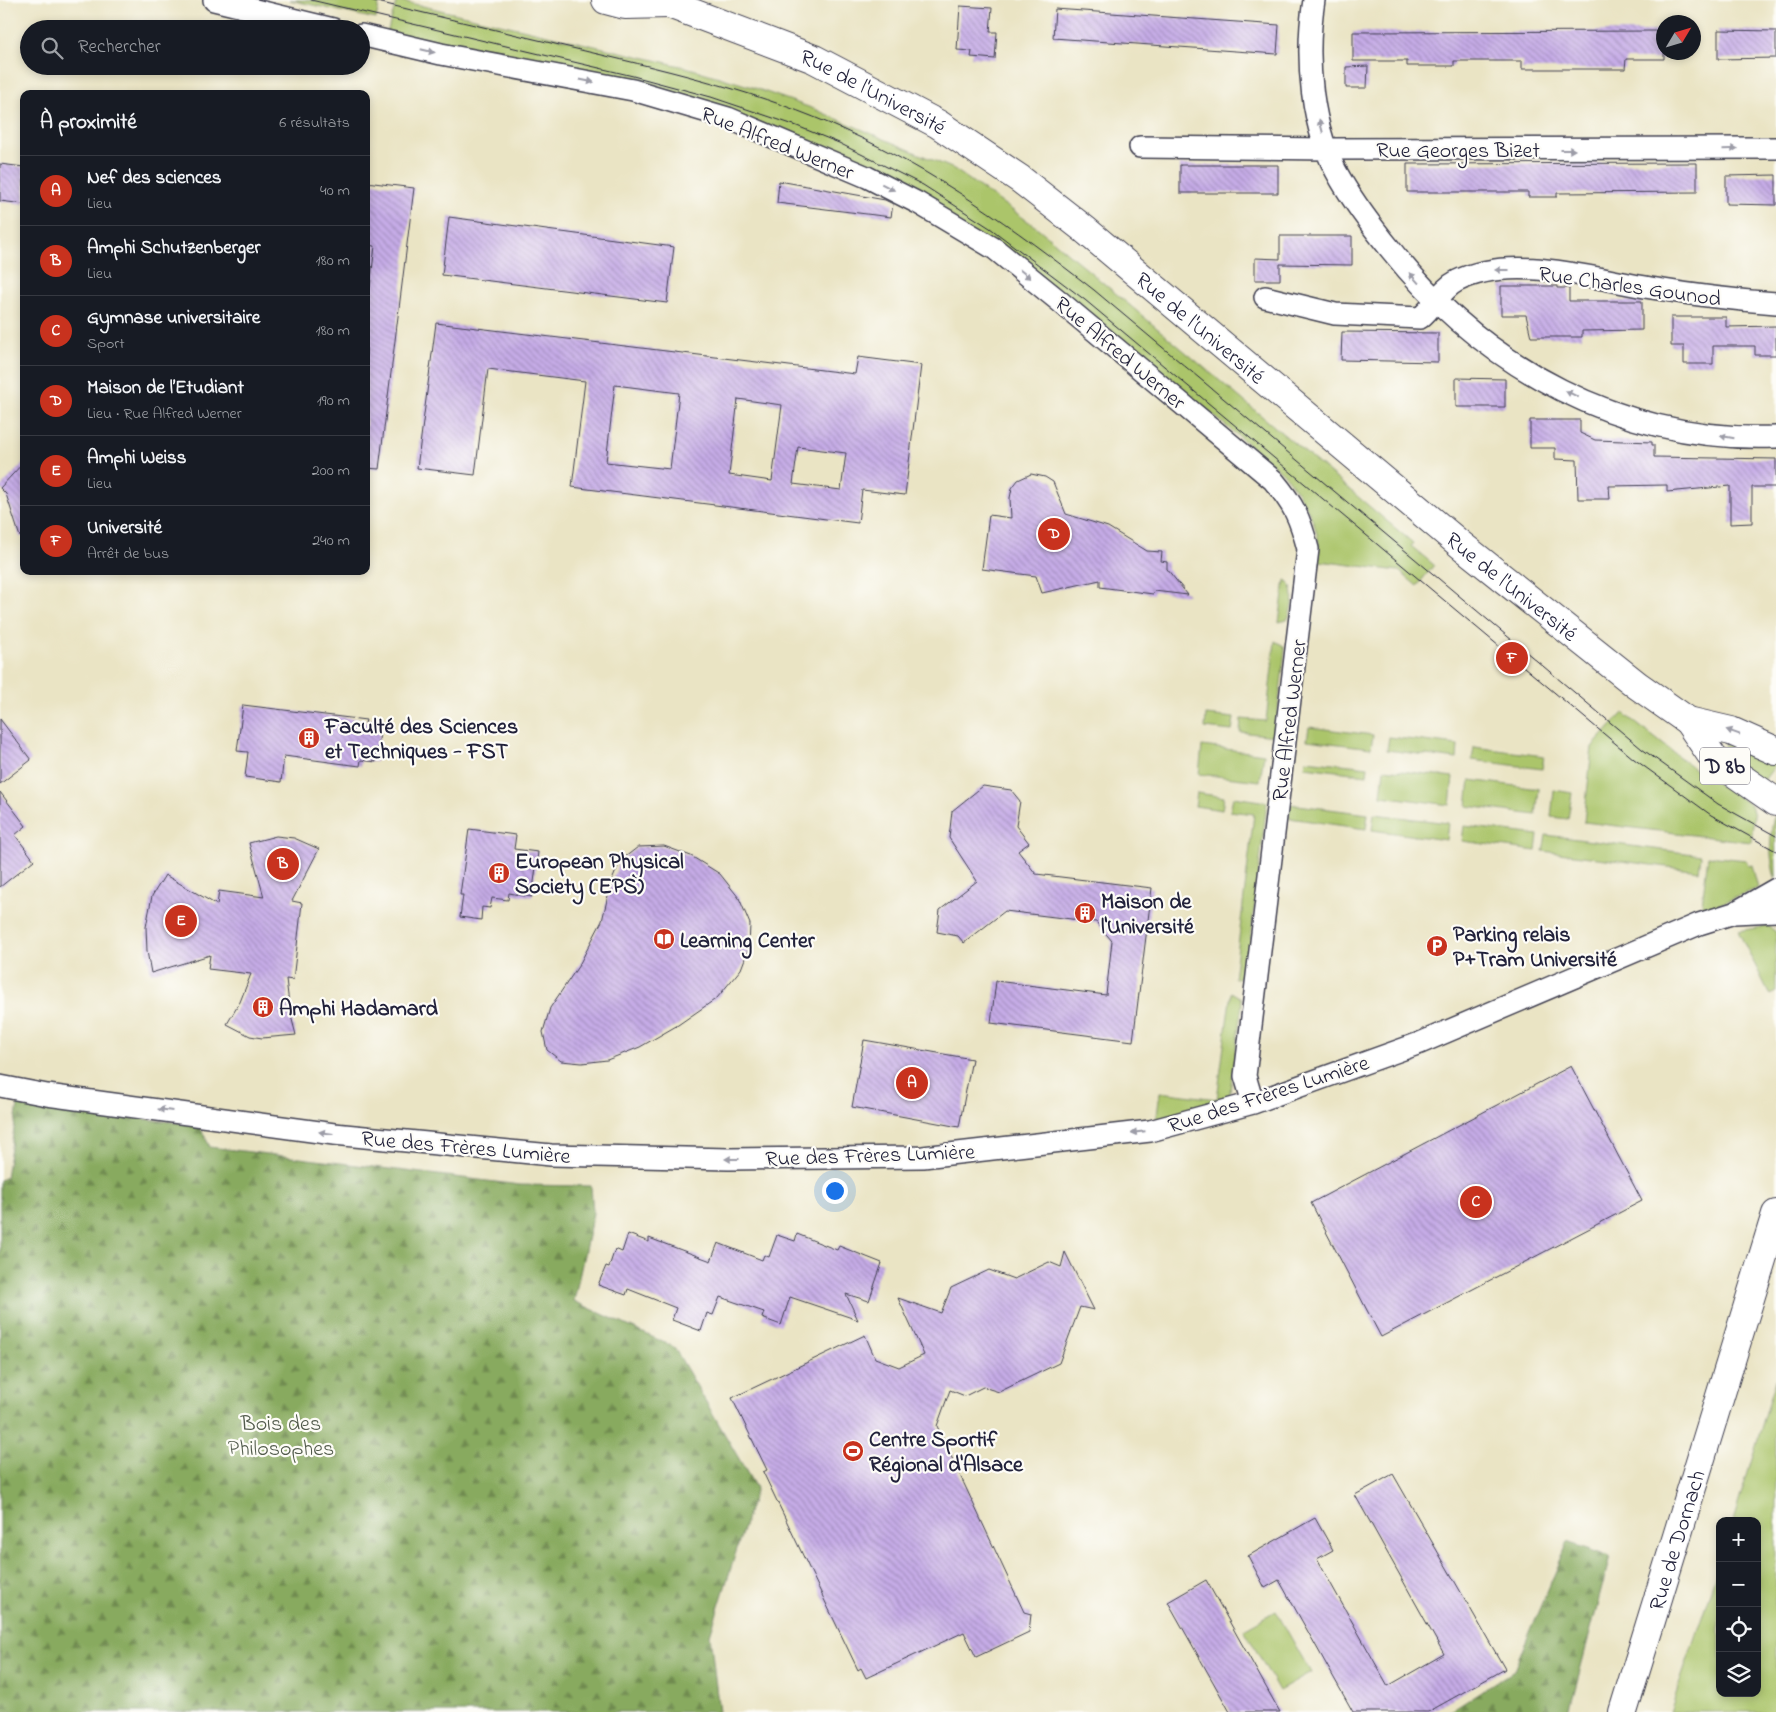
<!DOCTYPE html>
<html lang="fr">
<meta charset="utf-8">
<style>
:root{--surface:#171b24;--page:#20242c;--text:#f1f3f6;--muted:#9ea1a6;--line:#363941;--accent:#c8321e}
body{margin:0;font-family:"Indie Flower",sans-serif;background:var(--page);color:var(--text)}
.controls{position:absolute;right:15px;bottom:15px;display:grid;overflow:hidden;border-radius:10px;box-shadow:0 2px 8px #0003}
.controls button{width:45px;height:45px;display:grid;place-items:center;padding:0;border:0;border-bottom:1px solid var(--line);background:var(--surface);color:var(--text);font:25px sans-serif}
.compass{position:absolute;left:1656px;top:15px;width:45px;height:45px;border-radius:50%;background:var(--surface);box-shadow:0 2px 8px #0003;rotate:52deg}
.you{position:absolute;left:834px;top:1190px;width:18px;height:18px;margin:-12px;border:4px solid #fff;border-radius:50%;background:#1a73e8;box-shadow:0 0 0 8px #1a73e833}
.badge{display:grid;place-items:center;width:32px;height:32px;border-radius:50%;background:var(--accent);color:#fff;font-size:16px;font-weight:700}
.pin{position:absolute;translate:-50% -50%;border:2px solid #fff;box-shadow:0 1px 5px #0006}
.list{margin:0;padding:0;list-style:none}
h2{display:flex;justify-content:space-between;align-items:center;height:65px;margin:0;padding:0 20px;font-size:21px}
h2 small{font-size:16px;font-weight:400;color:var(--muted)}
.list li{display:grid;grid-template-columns:32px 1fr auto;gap:15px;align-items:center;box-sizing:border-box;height:70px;padding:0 20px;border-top:1px solid var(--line)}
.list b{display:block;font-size:19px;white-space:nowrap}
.list p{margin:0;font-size:16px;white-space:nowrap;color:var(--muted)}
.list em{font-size:16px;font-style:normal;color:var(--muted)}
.icon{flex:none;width:28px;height:28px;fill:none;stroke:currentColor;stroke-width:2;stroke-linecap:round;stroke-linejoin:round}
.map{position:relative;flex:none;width:1776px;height:1712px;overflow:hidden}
.search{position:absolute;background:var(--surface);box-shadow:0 2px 8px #0003;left:20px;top:20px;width:350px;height:55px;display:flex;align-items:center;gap:12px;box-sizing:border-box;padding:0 18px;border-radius:28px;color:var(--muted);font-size:19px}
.panel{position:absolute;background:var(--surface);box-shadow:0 2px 8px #0003;left:20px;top:90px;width:350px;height:485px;border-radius:10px}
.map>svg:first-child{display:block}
.grass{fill:#abc56b;stroke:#667453}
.forest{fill:url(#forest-firs);stroke:#55664d}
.building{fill:url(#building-back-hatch);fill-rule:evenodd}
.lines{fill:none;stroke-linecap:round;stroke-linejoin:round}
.minor-casing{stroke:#403f50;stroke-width:24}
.primary-casing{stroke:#403f50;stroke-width:30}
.minor{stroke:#fff;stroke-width:21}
.primary{stroke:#fff;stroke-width:28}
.tram{stroke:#22223b;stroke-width:1}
.oneway{fill:#9c9ca7}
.labels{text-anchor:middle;stroke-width:4.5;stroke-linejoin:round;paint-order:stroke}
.shield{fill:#fdfcf7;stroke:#646373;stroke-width:1}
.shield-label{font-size:21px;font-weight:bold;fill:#22223b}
.street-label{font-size:22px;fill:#22223b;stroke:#fdfcf7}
.poi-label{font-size:22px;font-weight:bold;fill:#22223b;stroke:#fdfcf7;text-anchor:start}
.park-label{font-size:22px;fill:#525b4c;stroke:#fdfcf7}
</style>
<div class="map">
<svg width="1776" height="1712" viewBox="0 0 1776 1712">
<defs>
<pattern id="forest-firs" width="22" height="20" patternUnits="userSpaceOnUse" patternTransform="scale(1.25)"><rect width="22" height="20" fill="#88aa5f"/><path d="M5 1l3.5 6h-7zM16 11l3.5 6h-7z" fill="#6f8a50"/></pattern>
<pattern id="building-back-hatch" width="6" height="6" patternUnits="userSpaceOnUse" patternTransform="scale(1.25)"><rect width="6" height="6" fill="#c6ace7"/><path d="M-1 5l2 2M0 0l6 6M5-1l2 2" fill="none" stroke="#a08cbc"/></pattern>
</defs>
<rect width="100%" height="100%" fill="#fdfcf7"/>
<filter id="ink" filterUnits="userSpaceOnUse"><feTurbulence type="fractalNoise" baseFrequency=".02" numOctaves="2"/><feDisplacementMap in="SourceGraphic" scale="10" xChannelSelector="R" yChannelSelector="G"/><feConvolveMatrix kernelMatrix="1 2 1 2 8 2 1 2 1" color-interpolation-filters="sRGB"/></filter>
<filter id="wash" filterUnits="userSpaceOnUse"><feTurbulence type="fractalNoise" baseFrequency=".0096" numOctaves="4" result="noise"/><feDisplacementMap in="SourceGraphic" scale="20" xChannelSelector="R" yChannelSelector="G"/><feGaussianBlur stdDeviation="1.12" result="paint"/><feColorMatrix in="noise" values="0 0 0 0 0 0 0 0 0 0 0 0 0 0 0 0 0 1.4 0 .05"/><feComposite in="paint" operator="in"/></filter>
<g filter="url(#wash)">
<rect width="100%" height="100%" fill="#eae4c4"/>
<!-- grass -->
<path class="grass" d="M 290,0 L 380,0 L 376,19 Z
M 397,0 L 689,68 L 752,87 L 814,109 L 954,169 L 1039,229 L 1413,543 L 1411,546 L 1434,565 L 1417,586 L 1399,571 L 1319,561 C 1322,527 1303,498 1283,473 L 1081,306 L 897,184 L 534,62 L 387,33 Z
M 1285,580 C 1297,585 1293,610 1287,620 L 1279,622 Z
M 1275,641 L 1284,646 L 1285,650 L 1275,736 L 1240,732 L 1241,719 L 1266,721 Z
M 1623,713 L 1696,770 L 1751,805 L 1754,816 L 1751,842 L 1584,822 L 1592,747 Z
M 1206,715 L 1234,718 L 1232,731 L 1205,728 Z
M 1309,727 L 1373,735 L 1371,748 L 1307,740 Z
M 1389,737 L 1458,745 L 1457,759 L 1387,750 Z
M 1726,744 L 1776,764 L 1763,782 L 1719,750 Z
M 1202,746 L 1264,754 L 1260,781 L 1199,774 Z
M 1474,747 L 1544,756 L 1542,769 L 1472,760 Z
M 1306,760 L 1368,767 L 1367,775 L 1305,767 Z
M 1384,769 L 1453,777 L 1450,805 L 1381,796 Z
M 1470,780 L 1539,789 L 1536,815 L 1467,806 Z
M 1554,790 L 1572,793 L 1568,819 L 1551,817 Z
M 1197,793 L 1224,797 L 1222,810 L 1195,806 Z
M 1233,797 L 1267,802 L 1247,970 L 1243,976 L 1234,979 L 1254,814 L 1230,811 Z
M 1290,804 L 1368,814 L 1366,829 L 1289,818 Z
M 1775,811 L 1776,878 L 1775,879 C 1769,852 1769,838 1775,811 Z
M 1374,814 L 1448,823 L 1446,840 L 1372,830 Z
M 1464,826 L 1538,835 L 1536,851 L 1462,841 Z
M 1546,835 L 1701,855 L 1699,871 L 1543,851 Z
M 1708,856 L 1746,860 L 1748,866 L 1752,865 L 1758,888 L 1701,912 Z
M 1768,926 L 1776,932 L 1776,992 L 1770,995 L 1738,931 Z
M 1231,992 L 1241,998 L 1242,1004 L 1229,1099 L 1156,1123 L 1160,1092 L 1217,1099 Z
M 1776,1379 L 1776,1712 L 1670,1712 L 1720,1562 L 1720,1693 L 1757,1693 L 1757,1521 L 1733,1521 Z
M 1276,1611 L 1311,1673 L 1279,1691 L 1244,1629 Z"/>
<!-- forest -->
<path class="forest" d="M 18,1105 L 199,1125 L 210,1147 L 520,1185 L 591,1186 L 593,1213 L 574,1301 L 674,1347 L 756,1488 L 710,1635 L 719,1712 L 0,1712 L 0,1180 L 6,1177 Z
M 1568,1542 L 1610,1557 L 1569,1712 L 1448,1712 L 1514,1670 Z"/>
<g id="blocks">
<!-- building -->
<path class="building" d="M 960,6 L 992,8 L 990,32 L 997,32 L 995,59 L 971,57 L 972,51 L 957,50 Z
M 1055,9 L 1279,25 L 1277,54 L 1053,38 Z
M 1718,30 L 1776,31 L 1776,58 L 1718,59 Z
M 1664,31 L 1664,59 L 1626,59 L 1625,69 L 1522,69 L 1522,61 L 1454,61 L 1454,66 L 1407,66 L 1407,61 L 1353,61 L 1353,32 Z
M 1368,66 L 1367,88 L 1346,88 L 1346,67 Z
M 1697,163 L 1697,192 L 1557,193 L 1557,197 L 1528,197 L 1528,192 L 1407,192 L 1407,164 Z
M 0,164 L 24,167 L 24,204 L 0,201 Z
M 1180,165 L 1278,165 L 1278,193 L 1180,193 Z
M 1776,175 L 1776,205 L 1726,204 L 1726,176 Z
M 779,181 L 885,200 L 893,204 L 891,217 L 777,203 Z
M 366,182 L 414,188 L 379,469 L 366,468 L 366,286 L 370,287 L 375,246 L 366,245 Z
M 449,217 L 674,247 L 667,303 L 442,275 Z
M 1280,236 L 1352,236 L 1352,265 L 1280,264 L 1280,280 L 1255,280 L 1255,258 L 1280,259 Z
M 1501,286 L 1557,286 L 1557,288 L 1569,288 L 1569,301 L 1642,301 L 1642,330 L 1582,331 L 1582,337 L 1531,337 L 1526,315 L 1501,315 Z
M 1671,317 L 1726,317 L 1726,327 L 1776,326 L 1776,355 L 1755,355 L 1755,346 L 1713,346 L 1713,364 L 1684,364 L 1684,346 L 1671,346 Z
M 436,323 L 855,374 L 858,357 L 921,365 L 905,495 L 862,490 L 858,523 L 572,487 L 585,381 L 488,369 L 475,475 L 417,468 ZM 615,385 L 679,393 L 670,469 L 606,462 ZM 738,399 L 782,405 L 772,481 L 729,475 ZM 798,447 L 846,453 L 841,490 L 793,484 Z
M 1342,332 L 1438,333 L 1438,362 L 1341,360 Z
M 1456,378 L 1505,379 L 1505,407 L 1456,407 Z
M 1530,420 L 1580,420 L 1580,433 L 1595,440 L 1652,442 L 1652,445 L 1654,445 L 1654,457 L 1776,459 L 1776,487 L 1752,487 L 1752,523 L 1730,524 L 1730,486 L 1667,492 L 1667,485 L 1609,486 L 1610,499 L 1578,499 L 1577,460 L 1555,459 L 1555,448 L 1530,448 Z
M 24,462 L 24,536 L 20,537 L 6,494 L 0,488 Z
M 1031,474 L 1045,477 L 1053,482 L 1066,514 L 1108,527 L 1147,551 L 1162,552 L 1161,561 L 1167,562 L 1167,569 L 1188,595 L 1154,591 L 1153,594 L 1100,587 L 1100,580 L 1042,593 L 1036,576 L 982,569 L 989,515 L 1011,518 L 1010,498 L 1012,488 L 1018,480 Z
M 243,705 L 366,720 L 365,723 L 381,725 L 376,762 L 361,760 L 360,766 L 284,756 L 281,782 L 245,777 L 248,752 L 237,751 Z
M 0,719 L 31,760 L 0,784 Z
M 983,786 L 1011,790 L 1020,801 L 1016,826 L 1029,843 L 1018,851 L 1036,874 L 1152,888 L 1133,1041 L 991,1023 L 996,981 L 1106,995 L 1112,941 L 1096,922 L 1005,911 L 964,943 L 958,936 L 937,932 L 940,910 L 977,881 L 949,838 L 952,811 Z
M 0,792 L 26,826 L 15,835 L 34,860 L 0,887 Z
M 469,829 L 516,835 L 514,849 L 538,852 L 532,897 L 509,893 L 508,900 L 492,898 L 490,908 L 482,907 L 481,920 L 460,917 L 463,895 L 460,895 Z
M 276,836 L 294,838 L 319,849 L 292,901 L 302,903 L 293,980 L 286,979 L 290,1012 L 296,1035 L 262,1038 L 250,1036 L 227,1024 L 240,1002 L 251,974 L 208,969 L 210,955 L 151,973 L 147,951 L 146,927 L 152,896 L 165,875 L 217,905 L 219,891 L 264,897 L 249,843 Z
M 664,846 L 691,856 L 720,874 L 739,898 L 750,924 L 749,948 L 741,969 L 717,998 L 678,1025 L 640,1047 L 607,1060 L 582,1063 L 561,1061 L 547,1050 L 543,1032 L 550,1008 L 579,965 L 602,921 L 611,883 L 620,861 L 638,847 Z
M 864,1040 L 972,1059 L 959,1127 L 852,1107 Z
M 1571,1066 L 1642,1201 L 1381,1337 L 1311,1203 Z
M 628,1234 L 649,1242 L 649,1238 L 711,1261 L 718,1243 L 762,1260 L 764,1255 L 769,1257 L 777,1235 L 795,1241 L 797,1234 L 837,1250 L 839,1246 L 882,1263 L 869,1301 L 846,1294 L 858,1320 L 790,1297 L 781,1325 L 762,1318 L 764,1312 L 720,1297 L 713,1315 L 707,1313 L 701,1331 L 672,1320 L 676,1308 L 628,1289 L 626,1295 L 598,1285 L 606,1266 L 609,1267 L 615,1249 L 622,1252 Z
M 1065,1252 L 1094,1310 L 1080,1307 L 1059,1363 L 999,1392 L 983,1387 L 965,1396 L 950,1390 L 937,1426 L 1024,1612 L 1031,1614 L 1029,1632 L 976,1657 L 964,1632 L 866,1678 L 861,1668 L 858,1670 L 763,1472 L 767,1470 L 732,1398 L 865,1335 L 875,1358 L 899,1367 L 924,1355 L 898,1298 L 941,1313 L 951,1288 L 989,1270 L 1014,1279 L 1049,1262 L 1061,1267 Z
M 1393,1474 L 1505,1669 L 1428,1712 L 1353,1712 L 1279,1580 L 1265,1588 L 1248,1556 L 1315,1518 L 1333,1550 L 1317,1559 L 1388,1686 L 1444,1654 L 1355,1495 Z
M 1206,1580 L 1280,1712 L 1230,1712 L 1168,1602 Z"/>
</g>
</g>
<g filter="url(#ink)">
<use href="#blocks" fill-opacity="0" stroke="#403f50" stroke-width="1"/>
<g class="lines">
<!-- minor casing -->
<g class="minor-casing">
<path id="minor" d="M 214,0 L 333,29
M 1314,0 C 1305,57 1310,129 1341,180 C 1355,204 1373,228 1391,250 C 1485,368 1623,443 1776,437
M 361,35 L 441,54 L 633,90 L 728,118 L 867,177 L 918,203 L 995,249 L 1058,300 L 1273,480 C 1294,505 1300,518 1308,549 L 1245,1076 L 1253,1103
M 1140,147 L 1327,149 L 1776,148
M 1265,297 L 1335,314 L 1420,318 C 1434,307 1441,289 1457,281 C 1511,253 1594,279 1651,288 C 1693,295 1734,300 1776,303
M 1734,913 L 1776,911
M 0,1086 L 47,1095 L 334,1134 L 551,1155 L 729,1159 L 923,1157 L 1150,1131 L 1253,1103 L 1420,1043 L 1699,924 L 1734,913 L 1776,889"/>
</g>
<!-- primary casing -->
<g class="primary-casing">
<g id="primary">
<path d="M 606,0 L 625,5 L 669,4"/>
<path id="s1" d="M 664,0 L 669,4 L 814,59 L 938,124 L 1020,179 L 1084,229 L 1461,545 L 1637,685 L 1688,721 L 1714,759 L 1776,802"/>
<path d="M 1688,721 L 1731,731 L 1776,751"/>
<path id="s2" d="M 1623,1712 L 1776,1214"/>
</g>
</g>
<!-- minor -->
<use href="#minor" class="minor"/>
<!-- primary -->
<use href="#primary" class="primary"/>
<!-- tram -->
<path class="tram" d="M 311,0 L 633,76 L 711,97 L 797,126 L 839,143 L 923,185 L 990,228 L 1085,300 L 1634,759 L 1711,815 L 1776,851
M 369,0 C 442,17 516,35 589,52 C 675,72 763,93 844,130 C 937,172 1013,227 1094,290 L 1642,749 L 1718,804 L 1776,836"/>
</g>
<!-- one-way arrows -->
<defs><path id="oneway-solid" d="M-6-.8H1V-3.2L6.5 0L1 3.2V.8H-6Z" transform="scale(1.25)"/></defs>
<g class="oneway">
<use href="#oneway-solid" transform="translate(428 51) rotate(13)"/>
<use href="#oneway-solid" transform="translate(587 81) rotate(11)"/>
<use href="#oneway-solid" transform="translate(1321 126) rotate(-105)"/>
<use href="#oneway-solid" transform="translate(1730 149) rotate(-1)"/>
<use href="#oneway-solid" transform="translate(1568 150)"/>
<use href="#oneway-solid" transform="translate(888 187) rotate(27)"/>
<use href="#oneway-solid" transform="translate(1502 270) rotate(-180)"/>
<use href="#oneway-solid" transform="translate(1025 274) rotate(39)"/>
<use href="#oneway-solid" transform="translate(1414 278) rotate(-132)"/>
<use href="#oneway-solid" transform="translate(1572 394) rotate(-154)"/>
<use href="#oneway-solid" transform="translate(1727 437) rotate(-170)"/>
<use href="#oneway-solid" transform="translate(1733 732) rotate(-160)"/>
<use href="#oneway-solid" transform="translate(165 1110) rotate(-173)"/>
<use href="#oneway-solid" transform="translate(1138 1132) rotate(174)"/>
<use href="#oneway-solid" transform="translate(326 1133) rotate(-172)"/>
<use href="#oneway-solid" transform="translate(732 1159) rotate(180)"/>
</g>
</g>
<!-- icons -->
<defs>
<g id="building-disc" transform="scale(1.125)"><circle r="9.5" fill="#c8321e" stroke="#fdfcf7"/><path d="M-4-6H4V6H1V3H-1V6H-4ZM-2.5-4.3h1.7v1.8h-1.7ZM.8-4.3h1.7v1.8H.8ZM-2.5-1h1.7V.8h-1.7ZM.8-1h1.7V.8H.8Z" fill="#fff"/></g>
<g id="library-disc" transform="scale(1.125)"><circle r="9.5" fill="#c8321e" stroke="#fdfcf7"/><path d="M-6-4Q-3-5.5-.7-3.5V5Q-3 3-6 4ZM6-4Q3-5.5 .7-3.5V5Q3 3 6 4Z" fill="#fff"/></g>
<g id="parking-disc" transform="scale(1.125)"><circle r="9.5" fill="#c8321e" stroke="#fdfcf7"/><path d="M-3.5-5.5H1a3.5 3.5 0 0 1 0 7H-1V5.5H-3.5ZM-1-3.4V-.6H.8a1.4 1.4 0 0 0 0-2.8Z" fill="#fff"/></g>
<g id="stadium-disc" transform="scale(1.125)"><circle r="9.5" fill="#c8321e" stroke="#fdfcf7"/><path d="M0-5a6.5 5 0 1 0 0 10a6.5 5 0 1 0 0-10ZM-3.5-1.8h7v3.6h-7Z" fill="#fff"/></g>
</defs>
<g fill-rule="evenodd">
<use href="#building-disc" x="309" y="738"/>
<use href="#building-disc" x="499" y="873"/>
<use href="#building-disc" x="1085" y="913"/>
<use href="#library-disc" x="664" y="939"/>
<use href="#parking-disc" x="1437" y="946"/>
<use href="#building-disc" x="263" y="1007"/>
<use href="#stadium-disc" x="853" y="1451"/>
</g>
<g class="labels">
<!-- shield labels -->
<rect class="shield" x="1700" y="747.5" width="50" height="37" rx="4"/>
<g class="shield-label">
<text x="1725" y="773">D 8b</text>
</g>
<!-- street labels -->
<g class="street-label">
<text dy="8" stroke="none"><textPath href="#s1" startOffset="229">Rue de l'Université</textPath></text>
<text transform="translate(778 142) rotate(22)" y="8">Rue Alfred Werner</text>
<text x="1458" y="157">Rue Georges Bizet</text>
<text transform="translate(1630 285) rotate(8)" y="8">Rue Charles Gounod</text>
<text dy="8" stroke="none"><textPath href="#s1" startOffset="634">Rue de l'Université</textPath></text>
<text transform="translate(1121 352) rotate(40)" y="8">Rue Alfred Werner</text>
<text dy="8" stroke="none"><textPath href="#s1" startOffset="1039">Rue de l'Université</textPath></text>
<text transform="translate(1288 720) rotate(-83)" y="8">Rue Alfred Werner</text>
<text transform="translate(1268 1093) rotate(-18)" y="8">Rue des Frères Lumière</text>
<text transform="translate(466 1146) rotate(5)" y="8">Rue des Frères Lumière</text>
<text transform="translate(870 1154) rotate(-2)" y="8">Rue des Frères Lumière</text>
<text dy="8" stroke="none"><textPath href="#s2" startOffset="180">Rue de Dornach</textPath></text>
</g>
<!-- poi labels -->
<g class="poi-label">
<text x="325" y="733">Faculté des Sciences<tspan x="325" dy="25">et Techniques - FST</tspan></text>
<text x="515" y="868">European Physical<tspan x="515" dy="25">Society (EPS)</tspan></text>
<text x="1101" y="908">Maison de<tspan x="1101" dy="25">l'Université</tspan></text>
<text x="1453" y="941">Parking relais<tspan x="1453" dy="25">P+Tram Université</tspan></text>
<text x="680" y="947">Learning Center</text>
<text x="279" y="1015">Amphi Hadamard</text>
<text x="869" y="1446">Centre Sportif<tspan x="869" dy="25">Régional d'Alsace</tspan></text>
</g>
<!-- park labels -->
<g class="park-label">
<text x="281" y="1430">Bois des<tspan x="281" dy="25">Philosophes</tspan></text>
</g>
</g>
</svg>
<div class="controls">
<button>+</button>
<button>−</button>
<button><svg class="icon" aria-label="locate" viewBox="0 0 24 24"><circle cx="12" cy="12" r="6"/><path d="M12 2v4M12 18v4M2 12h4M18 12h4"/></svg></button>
<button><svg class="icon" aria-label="layers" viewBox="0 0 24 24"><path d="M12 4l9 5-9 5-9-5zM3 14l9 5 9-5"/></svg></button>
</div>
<svg class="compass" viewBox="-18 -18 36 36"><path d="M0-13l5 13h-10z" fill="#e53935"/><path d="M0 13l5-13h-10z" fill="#9ea1a6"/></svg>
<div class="you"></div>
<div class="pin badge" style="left:912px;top:1083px">A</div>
<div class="pin badge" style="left:283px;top:864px">B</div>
<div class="pin badge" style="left:1476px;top:1202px">C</div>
<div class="pin badge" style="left:1054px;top:534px">D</div>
<div class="pin badge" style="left:181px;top:921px">E</div>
<div class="pin badge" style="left:1512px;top:658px">F</div>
<div class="search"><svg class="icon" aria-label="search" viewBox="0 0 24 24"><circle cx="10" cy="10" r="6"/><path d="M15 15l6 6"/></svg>Rechercher</div>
<section class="panel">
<h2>À proximité<small>6 résultats</small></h2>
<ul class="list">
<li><span class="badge">A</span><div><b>Nef des sciences</b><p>Lieu</p></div><em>40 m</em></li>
<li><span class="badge">B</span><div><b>Amphi Schutzenberger</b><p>Lieu</p></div><em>180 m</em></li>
<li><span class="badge">C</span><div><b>Gymnase universitaire</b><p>Sport</p></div><em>180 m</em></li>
<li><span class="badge">D</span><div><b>Maison de l’Etudiant</b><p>Lieu · Rue Alfred Werner</p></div><em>190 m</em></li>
<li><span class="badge">E</span><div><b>Amphi Weiss</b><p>Lieu</p></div><em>200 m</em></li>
<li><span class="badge">F</span><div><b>Université</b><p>Arrêt de bus</p></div><em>240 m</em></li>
</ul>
</section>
</div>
